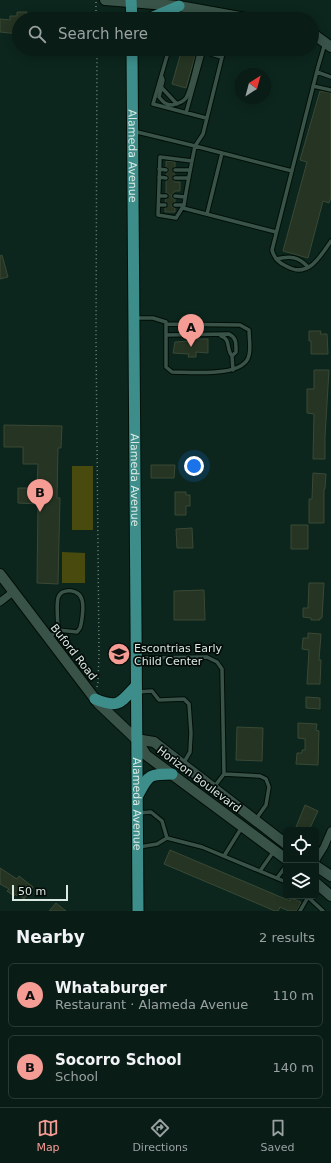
<!DOCTYPE html>
<meta charset="utf-8">
<style>
:root{--surface:#091c16;--page:#12251f;--text:#f1f3f6;--muted:#99a1a1;--line:#293a35;--accent:#f59c94}
body{margin:0;font-family:"DejaVu Sans",sans-serif;background:var(--page);color:var(--text)}
.controls{position:absolute;right:12px;bottom:12px;display:grid;overflow:hidden;border-radius:6px;box-shadow:0 2px 10px #0003}
.controls button{width:36px;height:36px;display:grid;place-items:center;padding:0;border:0;border-bottom:1px solid var(--line);background:var(--surface);color:var(--text);font:20px sans-serif}
.compass{position:absolute;left:235px;top:68px;width:36px;height:36px;border-radius:50%;background:var(--surface);box-shadow:0 2px 10px #0003;rotate:36deg}
.scale{position:absolute;left:12px;bottom:10px;width:56px;box-sizing:border-box;padding-left:4px;border:2px solid #dae9e2;border-top:0;font-size:11px;line-height:14px;white-space:nowrap;color:#dae9e2;-webkit-text-stroke:3px #040c09;paint-order:stroke}
.you{position:absolute;left:194px;top:466px;width:14px;height:14px;margin:-10px;border:3px solid #fff;border-radius:50%;background:#1a73e8;box-shadow:0 0 0 6px #1a73e833}
.badge{display:grid;place-items:center;width:26px;height:26px;border-radius:50%;background:var(--accent);color:#111;font-size:13px;font-weight:700}
.pin{position:absolute;translate:-50% -33px;filter:drop-shadow(0 1px 2px #0008)}
.pin::after{content:'';position:absolute;top:21px;width:14px;height:12px;background:inherit;clip-path:polygon(0 0,100% 0,50% 100%)}
.list{margin:0;padding:0;list-style:none}
h2{display:flex;justify-content:space-between;align-items:center;height:52px;margin:0;padding:0 16px;font-size:17px}
h2 small{font-size:13px;font-weight:400;color:var(--muted)}
.list li{display:grid;grid-template-columns:26px 1fr auto;gap:12px;align-items:center;box-sizing:border-box;height:64px;margin:0 8px 8px;padding:0 8px;border:1px solid var(--line);border-radius:6px}
.list b{display:block;font-size:15px;white-space:nowrap}
.list p{margin:0;font-size:13px;white-space:nowrap;color:var(--muted)}
.list em{font-size:13px;font-style:normal;color:var(--muted)}
.icon{flex:none;width:22px;height:22px;fill:none;stroke:currentColor;stroke-width:2;stroke-linecap:round;stroke-linejoin:round}
.map{position:relative;flex:none;width:331px;height:911px;overflow:hidden}
.search{position:absolute;background:var(--surface);box-shadow:0 2px 10px #0003;left:12px;right:12px;top:12px;height:44px;display:flex;align-items:center;gap:10px;box-sizing:border-box;padding:0 14px;border-radius:22px;color:var(--muted);font-size:15px}
.sheet{height:196px;background:var(--surface)}
nav{display:flex;justify-content:space-around;align-items:center;box-sizing:border-box;height:56px;border-top:1px solid var(--line);background:var(--surface);font-size:11px;color:var(--muted)}
nav a{display:grid;justify-items:center;gap:2px}
nav .on{color:var(--accent)}
.map>svg:first-child{display:block}
.green{fill:#484a0e}
.building{fill:#263523;stroke:#3a4936}
.lines{fill:none;stroke-linecap:round;stroke-linejoin:round}
.lane-casing{stroke:#000f07;stroke-width:5.5}
.street-casing{stroke:#000f07;stroke-width:9}
.secondary-casing{stroke:#000f07;stroke-width:12}
.primary-casing{stroke:#000f07;stroke-width:13}
.path{stroke:#70847c;stroke-width:1.5;stroke-dasharray:1 3;stroke-linecap:butt}
.lane{stroke:#395349;stroke-width:3.5}
.street{stroke:#395349;stroke-width:7}
.secondary{stroke:#395349;stroke-width:10}
.primary{stroke:#3d8d8a;stroke-width:11}
.labels{text-anchor:middle;stroke-width:3.5;stroke-linejoin:round;paint-order:stroke}
.street-label{font-size:11px;fill:#dae9e2;stroke:#040c09}
.poi-label{font-size:11px;fill:#dae9e2;stroke:#040c09;text-anchor:start}
</style>
<div class="map">
<svg width="331" height="911" viewBox="0 0 331 911">
<rect width="100%" height="100%" fill="#0c261d"/>
<!-- green -->
<path class="green" d="M 72,466 L 93,466 L 93,530 L 72,530 Z
M 62,552 L 85,553 L 85,583 L 62,583 Z"/>
<!-- building -->
<path class="building" d="M 17,12 L 27,12 L 27,19 L 19,19 L 19,34 L 0,32 L 0,19 L 10,20 L 10,16 L 17,16 Z
M 182,49 L 196,53 L 186,88 L 172,84 Z
M 320,91 L 331,93 L 331,197 L 329,203 L 323,201 L 308,258 L 283,251 L 307,162 L 300,160 Z
M 166,161 L 175,162 L 175,167 L 172,170 L 175,175 L 172,178 L 175,182 L 180,182 L 180,191 L 175,191 L 172,195 L 172,198 L 175,199 L 175,202 L 172,205 L 172,207 L 175,208 L 175,212 L 165,212 L 165,208 L 168,205 L 165,202 L 166,199 L 169,196 L 169,194 L 166,193 L 166,181 L 168,180 L 169,178 L 168,176 L 166,175 L 169,170 L 168,168 L 166,167 Z
M 2,255 L 8,277 L 0,279 L 0,256 Z
M 309,331 L 321,331 L 320,334 L 327,334 L 328,354 L 311,354 L 311,341 L 309,341 Z
M 189,339 L 208,339 L 208,353 L 196,352 L 196,357 L 188,357 L 189,354 L 173,353 L 175,342 L 189,341 Z
M 314,370 L 329,370 L 325,437 L 325,459 L 313,459 L 314,414 L 307,413 L 307,389 L 314,389 Z
M 4,425 L 62,426 L 61,448 L 58,448 L 57,498 L 60,498 L 58,584 L 37,583 L 38,504 L 18,503 L 18,488 L 37,488 L 38,464 L 23,464 L 23,447 L 4,447 Z
M 151,465 L 175,465 L 174,478 L 151,478 Z
M 313,473 L 326,474 L 325,489 L 324,489 L 324,523 L 309,523 L 309,499 L 312,499 Z
M 175,492 L 186,492 L 186,495 L 190,495 L 190,506 L 186,506 L 186,515 L 175,515 Z
M 291,525 L 308,525 L 308,549 L 291,549 Z
M 192,528 L 193,548 L 177,548 L 176,529 Z
M 309,583 L 324,583 L 322,618 L 320,618 L 320,620 L 311,620 L 311,618 L 303,617 L 303,608 L 308,608 Z
M 204,590 L 205,620 L 174,620 L 174,591 Z
M 308,633 L 321,634 L 319,660 L 321,660 L 320,684 L 307,684 L 309,650 L 302,649 L 303,638 L 308,638 Z
M 306,697 L 320,698 L 320,709 L 306,708 Z
M 298,723 L 317,724 L 316,730 L 319,731 L 318,765 L 296,764 L 297,753 L 302,753 L 302,750 L 305,750 L 305,739 L 298,738 Z
M 237,727 L 263,728 L 262,761 L 236,760 Z
M 305,805 L 318,811 L 309,830 L 303,830 L 296,827 Z
M 170,850 L 290,901 L 291,898 L 301,902 L 297,911 L 289,911 L 280,907 L 278,911 L 275,911 L 164,864 Z
M 0,868 L 17,879 L 19,876 L 33,887 L 24,899 L 18,894 L 17,896 L 15,894 L 14,896 L 7,891 L 9,889 L 0,884 Z
M 56,903 L 66,911 L 49,911 Z"/>
<g class="lines">
<!-- lane casing -->
<g class="lane-casing">
<path id="lane" d="M 325,43 L 318,67 L 272,250 C 274,258 279,263 286,266 C 308,279 320,257 331,241
M 169,49 L 153,104 L 206,118
M 202,51 L 221,57
M 317,72 L 331,77
M 162,77 L 163,80 L 159,97 C 163,102 166,105 172,105 C 177,104 183,102 186,98 C 191,90 197,60 200,49
M 313,86 L 331,90
M 161,87 L 177,104
M 186,113 L 203,52
M 133,131 L 195,146 L 203,134 L 224,49
M 192,161 L 160,157 L 158,215 L 176,218 L 184,205 C 187,185 191,166 195,146 L 222,153
M 159,169 L 166,170
M 175,170 L 190,170
M 159,177 L 166,178
M 175,178 L 189,178
M 159,196 L 166,196
M 175,196 L 185,197
M 159,205 L 165,205
M 175,205 L 184,205
M 183,208 L 276,232
M 207,214 L 222,153 L 292,171
M 276,259 C 290,256 298,256 308,267
M 135,318 L 153,318 L 166,322 L 166,324 L 240,325 L 249,330 C 249,338 251,348 249,355 C 245,378 190,372 172,372 L 166,367 L 166,324
M 166,335 L 229,334 C 237,338 236,344 236,352 L 232,356 L 233,370
M 221,336 C 231,339 226,349 232,356
M 49,637 L 58,630 L 77,632 L 80,628 C 82,622 84,606 82,600 C 80,589 61,587 58,598 C 56,606 58,621 58,630
M 139,658 L 207,657 L 217,662 L 222,669 L 224,774
M 137,692 L 152,691 L 159,700 L 184,699 L 189,704 L 191,733 L 190,752 L 183,764
M 214,787 L 224,774 L 260,776 L 266,779 L 269,787 L 266,805 L 256,819
M 138,813 L 151,812 L 162,821 L 167,838
M 139,847 L 157,844 L 167,838 L 202,847 L 286,882
M 224,856 L 242,827
M 260,871 L 274,851
M 277,878 L 286,866
M 300,911 L 308,897 L 323,911"/>
</g>
<!-- street casing -->
<g class="street-casing">
<path id="street" d="M 0,602 L 13,592
M 316,860 L 324,847 L 331,831"/>
</g>
<!-- secondary casing -->
<g class="secondary-casing">
<path id="secondary" d="M 105,0 L 179,6 L 251,19
M 312,33 L 331,47
M 0,574 L 98,703 L 136,739 L 146,755 L 286,859
M 136,739 L 154,742 L 286,844
M 316,866 L 331,876
M 316,883 L 331,896"/>
</g>
<!-- primary casing -->
<g class="primary-casing">
<g id="primary">
<path d="M 131,0 L 132,19"/>
<path d="M 148,19 L 179,6"/>
<path id="s1" d="M 132,49 L 138,911"/>
<path d="M 95,699 C 119,709 120,703 136,686"/>
<path d="M 138,795 C 149,775 148,774 172,774"/>
</g>
</g>
<!-- path -->
<path class="path" d="M 96,2 L 96,19
M 97,687 L 98,682 L 99,654 L 96,339 L 97,49"/>
<!-- lane -->
<use href="#lane" class="lane"/>
<!-- street -->
<use href="#street" class="street"/>
<!-- secondary -->
<use href="#secondary" class="secondary"/>
<!-- primary -->
<use href="#primary" class="primary"/>
</g>
<!-- icons -->
<defs>
<g id="school-disc" transform="scale(1.15)"><circle r="9.5" fill="#f59c94" stroke="#040c09"/><path d="M0-5L7-2L0 1L-7-2ZM-4 1L0 2.5L4 1V4Q0 6-4 4Z" fill="#111"/></g>
</defs>
<g fill-rule="evenodd">
<use href="#school-disc" x="119" y="654"/>
</g>
<g class="labels">
<!-- street labels -->
<g class="street-label">
<text dy="4" stroke="none"><textPath href="#s1" startOffset="107">Alameda Avenue</textPath></text>
<text dy="4" stroke="none"><textPath href="#s1" startOffset="431">Alameda Avenue</textPath></text>
<text transform="translate(74 652) rotate(52)" y="4">Buford Road</text>
<text transform="translate(199 779) rotate(37)" y="4">Horizon Boulevard</text>
<text dy="4" stroke="none"><textPath href="#s1" startOffset="755">Alameda Avenue</textPath></text>
</g>
<!-- poi labels -->
<g class="poi-label">
<text x="134" y="652">Escontrias Early<tspan x="134" dy="13">Child Center</tspan></text>
</g>
</g>
</svg>
<div class="controls">
<button><svg class="icon" aria-label="locate" viewBox="0 0 24 24"><circle cx="12" cy="12" r="6"/><path d="M12 2v4M12 18v4M2 12h4M18 12h4"/></svg></button>
<button><svg class="icon" aria-label="layers" viewBox="0 0 24 24"><path d="M12 4l9 5-9 5-9-5zM3 14l9 5 9-5"/></svg></button>
</div>
<svg class="compass" viewBox="-18 -18 36 36"><path d="M0-13l5 13h-10z" fill="#e53935"/><path d="M0 13l5-13h-10z" fill="#99a1a1"/></svg>
<div class="scale">50 m</div>
<div class="you"></div>
<div class="pin badge" style="left:191px;top:347px">A</div>
<div class="pin badge" style="left:40px;top:512px">B</div>
<div class="search"><svg class="icon" aria-label="search" viewBox="0 0 24 24"><circle cx="10" cy="10" r="6"/><path d="M15 15l6 6"/></svg>Search here</div>
</div>
<section class="sheet">
<h2>Nearby<small>2 results</small></h2>
<ul class="list">
<li><span class="badge">A</span><div><b>Whataburger</b><p>Restaurant · Alameda Avenue</p></div><em>110 m</em></li>
<li><span class="badge">B</span><div><b>Socorro School</b><p>School</p></div><em>140 m</em></li>
</ul>
</section>
<nav>
<a class="on"><svg class="icon" aria-label="map" viewBox="0 0 24 24"><path d="M3 6l6-2 6 2 6-2v14l-6 2-6-2-6 2zM9 4v14M15 6v14"/></svg>Map</a>
<a><svg class="icon" aria-label="directions" viewBox="0 0 24 24"><path d="M12 3l9 9-9 9-9-9zM9 14v-3h6M13 9l2 2-2 2"/></svg>Directions</a>
<a><svg class="icon" aria-label="saved" viewBox="0 0 24 24"><path d="M7 4h10v16l-5-4-5 4z"/></svg>Saved</a>
</nav>
